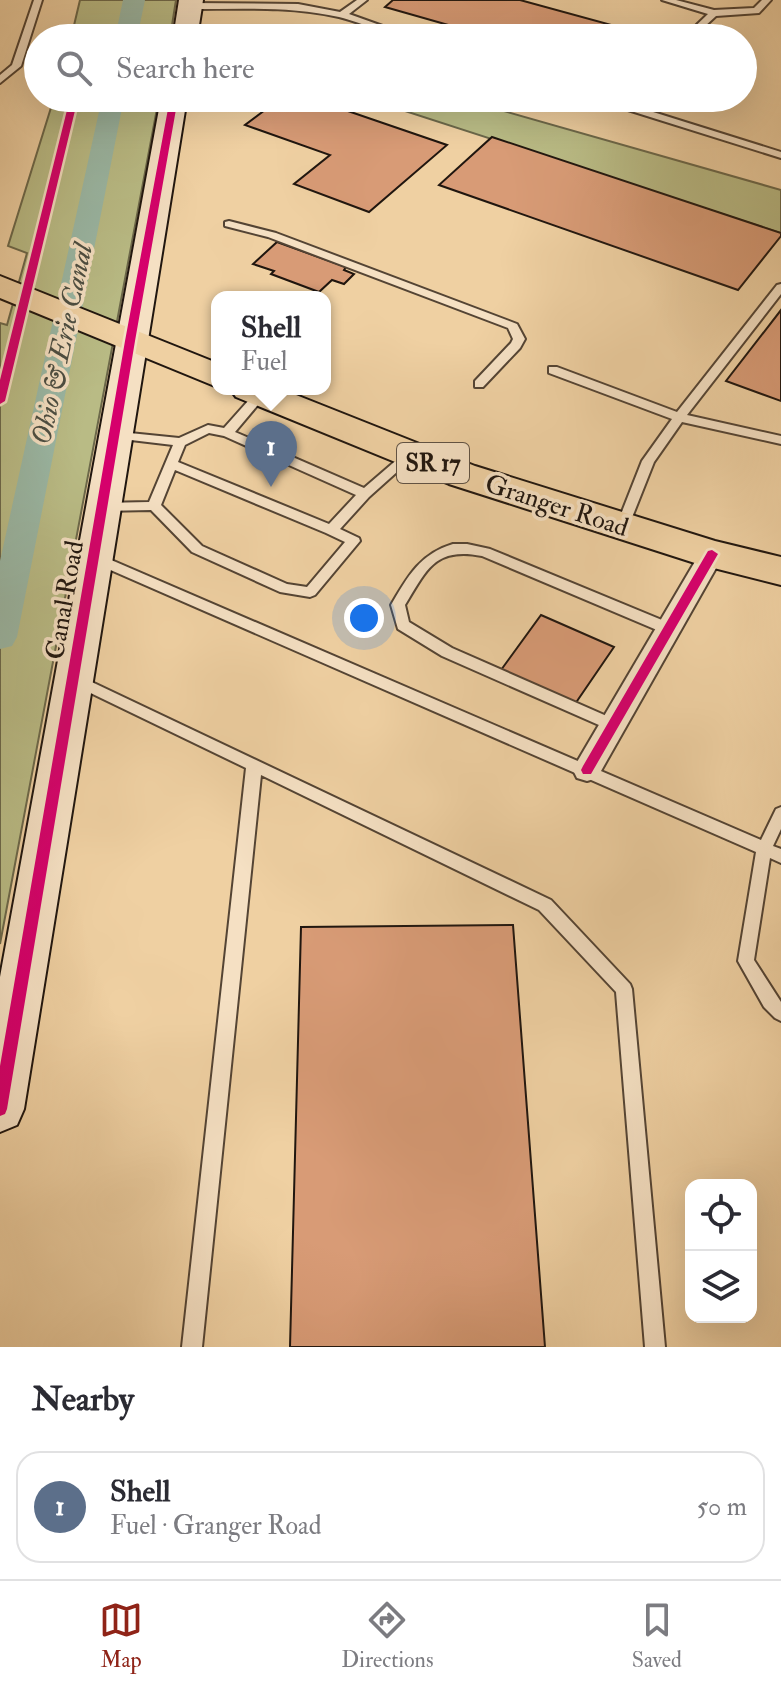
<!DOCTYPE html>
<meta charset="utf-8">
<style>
:root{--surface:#fff;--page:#f2f2f3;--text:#2b2b33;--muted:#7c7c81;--line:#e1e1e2;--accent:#8f2418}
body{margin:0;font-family:"IM FELL Double Pica",serif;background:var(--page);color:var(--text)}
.controls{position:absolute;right:24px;bottom:24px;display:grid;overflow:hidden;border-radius:16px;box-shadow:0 8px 32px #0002}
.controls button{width:72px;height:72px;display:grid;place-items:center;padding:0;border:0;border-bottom:2px solid var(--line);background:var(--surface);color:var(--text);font:40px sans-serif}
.you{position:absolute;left:364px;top:618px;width:28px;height:28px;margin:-20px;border:6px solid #fff;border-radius:50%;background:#1a73e8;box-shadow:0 0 0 12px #1a73e833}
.badge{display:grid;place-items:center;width:52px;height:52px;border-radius:50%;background:var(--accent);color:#fff;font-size:26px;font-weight:700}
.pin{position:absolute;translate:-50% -66px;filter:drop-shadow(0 2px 4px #0008)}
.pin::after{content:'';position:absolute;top:42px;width:28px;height:24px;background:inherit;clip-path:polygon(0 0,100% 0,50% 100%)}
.popup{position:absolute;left:211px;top:291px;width:120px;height:104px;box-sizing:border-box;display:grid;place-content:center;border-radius:16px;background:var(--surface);filter:drop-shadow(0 2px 6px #0005);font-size:26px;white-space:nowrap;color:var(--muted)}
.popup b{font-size:30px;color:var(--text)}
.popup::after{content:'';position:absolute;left:50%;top:100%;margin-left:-16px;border:16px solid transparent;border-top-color:var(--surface)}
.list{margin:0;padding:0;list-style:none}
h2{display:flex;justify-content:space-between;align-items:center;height:104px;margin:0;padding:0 32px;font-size:34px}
h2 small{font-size:26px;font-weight:400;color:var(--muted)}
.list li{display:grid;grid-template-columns:52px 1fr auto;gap:24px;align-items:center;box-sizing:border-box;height:112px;margin:0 16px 16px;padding:0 16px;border:2px solid var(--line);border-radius:24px}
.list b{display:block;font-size:30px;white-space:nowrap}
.list p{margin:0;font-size:26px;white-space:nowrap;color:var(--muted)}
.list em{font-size:26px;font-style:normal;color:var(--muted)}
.icon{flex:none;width:44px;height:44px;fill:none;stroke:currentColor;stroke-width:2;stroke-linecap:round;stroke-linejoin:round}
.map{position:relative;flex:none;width:781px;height:1347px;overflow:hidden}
.search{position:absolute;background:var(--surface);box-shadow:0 8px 32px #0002;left:24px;right:24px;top:24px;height:88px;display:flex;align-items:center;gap:20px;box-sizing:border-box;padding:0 28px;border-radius:44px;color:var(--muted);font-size:30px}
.sheet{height:232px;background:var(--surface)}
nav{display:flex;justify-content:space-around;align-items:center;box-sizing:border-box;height:112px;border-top:2px solid var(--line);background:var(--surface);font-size:22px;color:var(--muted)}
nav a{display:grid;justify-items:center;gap:4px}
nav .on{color:var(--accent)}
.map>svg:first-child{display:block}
.green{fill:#b9bb85;stroke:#6c684a;stroke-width:2}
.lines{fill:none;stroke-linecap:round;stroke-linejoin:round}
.canal{fill:#9ab7a4;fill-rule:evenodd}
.building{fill:#d89b76;stroke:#20160f;stroke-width:2}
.lane-casing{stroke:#544434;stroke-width:4}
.street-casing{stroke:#544434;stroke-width:4}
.secondary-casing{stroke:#20160f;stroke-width:4}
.primary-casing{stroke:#20160f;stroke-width:4}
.lane{fill:#f5e0c3;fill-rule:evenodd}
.street{fill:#f5e0c3;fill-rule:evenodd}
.secondary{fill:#f5e0c3;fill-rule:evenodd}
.primary{fill:#efd0a2;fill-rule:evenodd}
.cycleway-casing{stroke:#f5e0c3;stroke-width:5}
.cycleway{fill:#d6006c;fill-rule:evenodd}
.labels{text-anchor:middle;stroke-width:7;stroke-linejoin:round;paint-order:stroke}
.shield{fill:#f5e0c3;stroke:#605345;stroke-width:2}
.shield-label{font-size:24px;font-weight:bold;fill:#20160f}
.street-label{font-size:26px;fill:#20160f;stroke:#f5e0c3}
.water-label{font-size:28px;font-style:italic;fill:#4b4e43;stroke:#f5e0c3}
</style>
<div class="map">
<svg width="781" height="1347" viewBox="0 0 781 1347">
<rect width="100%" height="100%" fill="#efd0a2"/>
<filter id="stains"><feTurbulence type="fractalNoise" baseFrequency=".0025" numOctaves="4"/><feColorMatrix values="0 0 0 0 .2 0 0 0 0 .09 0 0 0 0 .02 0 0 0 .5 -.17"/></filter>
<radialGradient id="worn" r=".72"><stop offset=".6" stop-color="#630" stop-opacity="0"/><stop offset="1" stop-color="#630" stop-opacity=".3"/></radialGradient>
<!-- green -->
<path class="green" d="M 80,0 L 176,0 L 170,38 L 71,38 Z
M 54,98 L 159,98 L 0,944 L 0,323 L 7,325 L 27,253 L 8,246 Z
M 365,98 L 458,98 L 781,190 L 781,233 Z"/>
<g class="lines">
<!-- canal -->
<path class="canal" d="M 123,0 L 145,0 L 137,38 L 115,38 Z
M 102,98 L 124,98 L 17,637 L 12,646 L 0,649 L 0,561 Z"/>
</g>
<!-- building -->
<path class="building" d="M 393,0 L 520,0 L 626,29 L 618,38 L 494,38 L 385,7 Z
M 281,98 L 310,98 L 447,145 L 369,212 L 294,184 L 330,155 L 245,125 Z
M 492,137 L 781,233 L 781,236 L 738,290 L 439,185 Z
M 277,242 L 346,267 L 344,270 L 354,274 L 344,284 L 332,280 L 319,292 L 271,274 L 274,271 L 253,264 Z
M 781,310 L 781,401 L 726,381 Z
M 541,615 L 614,647 L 575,704 L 501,670 Z
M 513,925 L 545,1347 L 290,1347 L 301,927 Z"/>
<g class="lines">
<!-- lane casing -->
<g class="lane-casing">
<path id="lane" d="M 34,0 L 42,0 L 21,66 L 0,83 L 0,75 L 12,65 Z
M 357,0 L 367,0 L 349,14 L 416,38 C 389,38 365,23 339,17 C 290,6 240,9 190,9 L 186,6 L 190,3 L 298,4 L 340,12 Z
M 662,0 L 676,0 L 714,10 L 754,8 L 762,0 L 771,0 L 759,13 L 716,16 L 692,38 L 683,38 L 708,14 Z
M 612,101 L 618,101 L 781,152 L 781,158 L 612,105 Z
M 229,221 L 276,233 L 517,324 L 525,339 L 520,348 L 483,387 L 475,387 L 475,381 L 511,343 L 513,339 L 508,328 L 268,237 L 225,226 L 225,222 Z
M 781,284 L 781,294 L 687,415 L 781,436 L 781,444 L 682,422 L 654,462 L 627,530 L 617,530 L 616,527 L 642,461 L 672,419 L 549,373 L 549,367 L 557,367 L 677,412 L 777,285 Z
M 261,390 L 267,394 L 235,432 L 364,488 L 407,451 L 415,451 L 417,454 L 369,497 L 340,529 L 359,538 L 360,541 L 315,595 L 310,597 L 280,592 L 192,552 L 151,510 L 102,511 L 96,507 L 102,503 L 149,502 L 173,445 L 114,438 L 108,434 L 110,431 L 179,438 L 208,425 L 224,428 L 257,391 ZM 209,433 L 224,436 L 356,495 L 329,524 L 178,462 L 185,445 ZM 175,470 L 326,533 L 345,542 L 307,587 L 287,584 L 202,546 L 161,505 Z
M 453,544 L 467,544 L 490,549 L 674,625 L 676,629 L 674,633 L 664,633 L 482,556 C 435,547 427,569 405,605 L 409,622 L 452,648 L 618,721 L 620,725 L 618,729 L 608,729 L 442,656 L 398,629 L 391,605 C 408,576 420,554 453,544 Z
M 95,553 L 761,840 L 776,809 L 781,807 L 781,829 L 773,846 L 781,849 L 781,863 L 770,858 L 754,960 L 781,1002 L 781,1021 L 775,1018 L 764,1007 L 738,961 L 756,852 L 90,561 L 88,558 Z
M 77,675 L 551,900 L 630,984 L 632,989 L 665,1347 L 645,1347 L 616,992 L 539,910 L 261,775 L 202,1347 L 182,1347 L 246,768 L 72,684 L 70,680 L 72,676 Z"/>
</g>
<!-- street casing -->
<g class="street-casing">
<path id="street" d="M 712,545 L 721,548 L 724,554 L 597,778 L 587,781 L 577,778 L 573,770 L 577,762 L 703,548 Z"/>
</g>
<!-- secondary casing -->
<g class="secondary-casing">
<path id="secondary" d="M 179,0 L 203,0 L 197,38 L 173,38 Z
M 161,98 L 187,98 L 24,1109 L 17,1125 L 0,1132 L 0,977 Z"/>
</g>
<!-- primary casing -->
<g class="primary-casing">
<path id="primary" d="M 0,276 L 217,363 L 217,387 L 0,298 Z
M 230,389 L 281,389 L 475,466 L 715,541 L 781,557 L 781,585 L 698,564 L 449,484 L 236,397 Z"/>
</g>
<!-- lane -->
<use href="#lane" class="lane"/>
<!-- street -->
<use href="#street" class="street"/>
<!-- secondary -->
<use href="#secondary" class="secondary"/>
<!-- primary -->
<use href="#primary" class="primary"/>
<!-- cycleway casing -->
<g class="cycleway-casing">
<path id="cycleway" d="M 70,98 L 78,98 L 5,401 L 0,404 L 0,380 Z
M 170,98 L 178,98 L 135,341 L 7,1109 L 5,1114 L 0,1116 L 0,1066 L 125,341 Z
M 712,550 L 718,554 L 591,774 L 583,774 L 581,770 L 583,766 L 708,551 Z"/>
</g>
<!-- cycleway -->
<use href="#cycleway" class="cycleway"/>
</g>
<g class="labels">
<!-- shield labels -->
<rect class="shield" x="397" y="443" width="72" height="40" rx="6"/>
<g class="shield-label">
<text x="433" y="471">SR 17</text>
</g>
<!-- street labels -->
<g class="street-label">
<text transform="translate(557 505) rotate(18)" y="9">Granger Road</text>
<text transform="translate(64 600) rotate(-80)" y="9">Canal Road</text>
</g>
<!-- water labels -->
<g class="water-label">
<text transform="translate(61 344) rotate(-78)" y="10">Ohio &amp; Erie Canal</text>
</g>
</g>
<rect width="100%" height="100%" filter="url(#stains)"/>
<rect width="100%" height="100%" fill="url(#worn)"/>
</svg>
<div class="controls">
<button><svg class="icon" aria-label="locate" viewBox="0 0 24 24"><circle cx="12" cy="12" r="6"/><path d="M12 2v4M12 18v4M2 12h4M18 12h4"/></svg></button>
<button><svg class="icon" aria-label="layers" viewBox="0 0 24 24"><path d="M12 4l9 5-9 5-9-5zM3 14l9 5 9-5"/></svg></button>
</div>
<div class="you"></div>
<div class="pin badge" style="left:271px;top:487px;background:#5c6f8a">1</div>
<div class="popup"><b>Shell</b>Fuel</div>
<div class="search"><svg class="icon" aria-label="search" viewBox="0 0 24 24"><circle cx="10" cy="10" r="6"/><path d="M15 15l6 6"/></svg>Search here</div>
</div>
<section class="sheet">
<h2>Nearby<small></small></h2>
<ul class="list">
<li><span class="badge" style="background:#5c6f8a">1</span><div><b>Shell</b><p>Fuel · Granger Road</p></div><em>50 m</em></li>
</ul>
</section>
<nav>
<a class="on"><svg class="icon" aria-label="map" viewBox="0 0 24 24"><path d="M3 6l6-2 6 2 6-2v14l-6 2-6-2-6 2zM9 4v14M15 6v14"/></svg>Map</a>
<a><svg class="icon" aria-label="directions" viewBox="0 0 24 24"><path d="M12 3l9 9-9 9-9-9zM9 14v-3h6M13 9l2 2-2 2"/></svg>Directions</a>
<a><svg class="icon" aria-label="saved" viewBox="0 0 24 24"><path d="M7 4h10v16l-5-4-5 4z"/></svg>Saved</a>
</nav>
